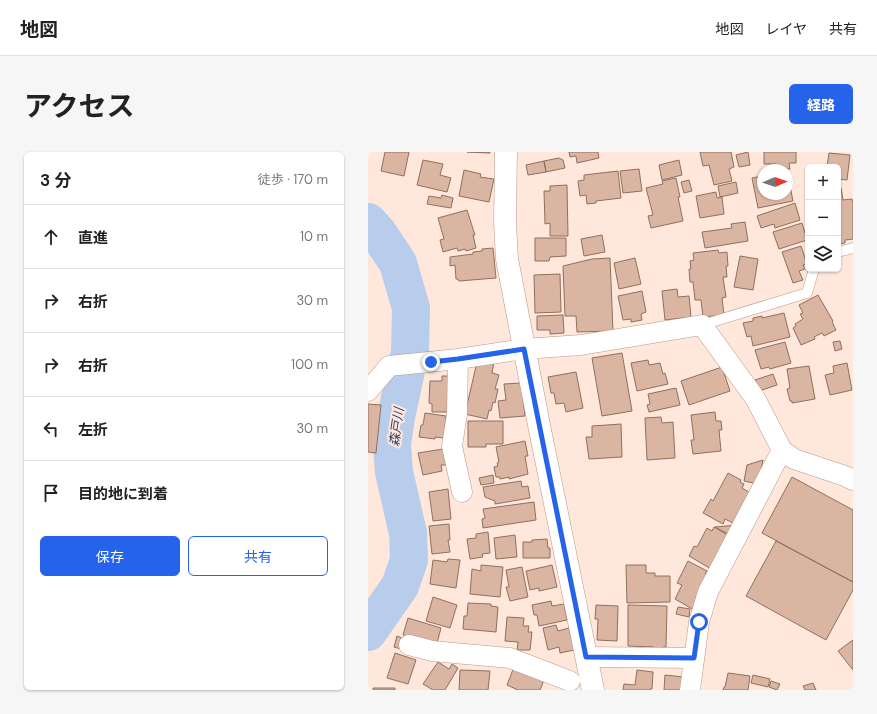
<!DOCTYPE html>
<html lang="ja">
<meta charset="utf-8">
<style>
:root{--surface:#fff;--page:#f6f6f6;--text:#222;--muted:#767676;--line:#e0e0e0;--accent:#2563eb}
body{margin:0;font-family:"DM Sans","Noto Sans JP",sans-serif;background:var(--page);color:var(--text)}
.controls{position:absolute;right:12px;top:12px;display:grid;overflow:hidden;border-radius:6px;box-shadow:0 1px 3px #0004}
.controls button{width:36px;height:36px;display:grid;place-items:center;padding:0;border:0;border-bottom:1px solid var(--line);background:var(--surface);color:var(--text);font:20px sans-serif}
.compass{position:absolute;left:389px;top:12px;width:36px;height:36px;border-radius:50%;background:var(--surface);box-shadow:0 1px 3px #0004;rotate:88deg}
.stop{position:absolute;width:12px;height:12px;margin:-9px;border:3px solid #2563eb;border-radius:50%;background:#fff}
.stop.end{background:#2563eb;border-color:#fff;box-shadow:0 1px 4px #0008}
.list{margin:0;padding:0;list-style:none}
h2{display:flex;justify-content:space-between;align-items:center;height:52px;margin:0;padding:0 16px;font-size:17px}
h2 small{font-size:13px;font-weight:400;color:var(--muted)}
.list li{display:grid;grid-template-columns:26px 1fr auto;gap:12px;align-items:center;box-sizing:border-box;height:64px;padding:0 16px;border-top:1px solid var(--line)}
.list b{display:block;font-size:15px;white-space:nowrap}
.list em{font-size:13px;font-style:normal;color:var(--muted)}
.actions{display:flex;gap:8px;padding:12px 16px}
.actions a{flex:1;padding:9px 0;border:1px solid var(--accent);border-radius:6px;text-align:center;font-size:14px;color:var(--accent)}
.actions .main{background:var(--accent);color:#fff}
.icon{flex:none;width:22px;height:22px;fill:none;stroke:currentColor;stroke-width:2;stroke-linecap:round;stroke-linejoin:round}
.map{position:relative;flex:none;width:485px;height:538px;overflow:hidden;border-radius:6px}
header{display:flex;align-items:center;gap:24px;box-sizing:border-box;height:56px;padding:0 20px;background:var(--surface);border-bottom:1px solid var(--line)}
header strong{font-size:19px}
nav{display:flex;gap:22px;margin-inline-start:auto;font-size:14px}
.intro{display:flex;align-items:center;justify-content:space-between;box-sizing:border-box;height:96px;padding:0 24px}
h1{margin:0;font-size:28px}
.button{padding:10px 18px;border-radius:6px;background:var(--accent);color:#fff;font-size:14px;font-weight:700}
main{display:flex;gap:24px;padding:0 24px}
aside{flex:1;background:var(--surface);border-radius:6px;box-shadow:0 1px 3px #0004}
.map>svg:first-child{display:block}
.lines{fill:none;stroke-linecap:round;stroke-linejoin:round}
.river{stroke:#b8ccec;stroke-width:38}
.building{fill:#dab5a2;stroke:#906f5d}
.lane-casing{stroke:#bb9886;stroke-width:11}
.street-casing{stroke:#bb9886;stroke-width:21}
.secondary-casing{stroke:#bb9886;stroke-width:23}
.lane{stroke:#fff;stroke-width:10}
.street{stroke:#fff;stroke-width:20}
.secondary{stroke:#fff;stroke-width:22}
.route{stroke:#2563eb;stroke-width:5}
.labels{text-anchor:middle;stroke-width:4;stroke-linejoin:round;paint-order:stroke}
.water-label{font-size:13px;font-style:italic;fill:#253f69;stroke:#ffe7dc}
</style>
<header>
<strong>地図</strong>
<nav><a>地図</a><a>レイヤ</a><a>共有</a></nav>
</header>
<div class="intro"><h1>アクセス</h1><a class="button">経路</a></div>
<main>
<aside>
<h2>3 分<small>徒歩 · 170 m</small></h2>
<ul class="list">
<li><svg class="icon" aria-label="ahead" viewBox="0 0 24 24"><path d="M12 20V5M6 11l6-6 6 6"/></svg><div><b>直進</b></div><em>10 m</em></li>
<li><svg class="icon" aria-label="right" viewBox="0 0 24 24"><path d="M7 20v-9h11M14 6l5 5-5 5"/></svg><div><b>右折</b></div><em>30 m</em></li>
<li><svg class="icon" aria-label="right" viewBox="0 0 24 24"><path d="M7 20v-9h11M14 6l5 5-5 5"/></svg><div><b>右折</b></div><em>100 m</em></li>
<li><svg class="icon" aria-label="left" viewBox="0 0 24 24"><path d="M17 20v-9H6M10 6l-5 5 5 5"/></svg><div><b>左折</b></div><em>30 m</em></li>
<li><svg class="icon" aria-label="arrive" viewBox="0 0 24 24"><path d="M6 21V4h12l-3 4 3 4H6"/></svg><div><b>目的地に到着</b></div></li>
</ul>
<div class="actions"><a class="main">保存</a><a>共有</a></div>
</aside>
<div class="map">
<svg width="485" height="538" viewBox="0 0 485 538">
<rect width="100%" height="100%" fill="#ffe7dc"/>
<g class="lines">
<!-- river -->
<path class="river" d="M 0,70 L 10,81 L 30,111 L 43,156 L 42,200 L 28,265 L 24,292 L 26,320 L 40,381 L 41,408 L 32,434 L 0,480"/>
</g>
<!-- building -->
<path class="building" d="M 17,0 L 41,0 L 36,24 L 13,19 Z
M 99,0 L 122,0 L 122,1 Z
M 201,0 L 230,0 L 231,6 L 209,11 L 208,4 L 202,5 Z
M 332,0 L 363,0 L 366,15 L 361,17 L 364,29 L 346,33 L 341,13 L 335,14 Z
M 380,0 L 382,13 L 371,15 L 368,3 Z
M 396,0 L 428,0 L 428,11 L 421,11 L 422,17 L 408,17 L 408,12 L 396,12 Z
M 461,1 L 482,3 L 479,28 L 470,27 L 470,15 L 459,15 Z
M 191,6 L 195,8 L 197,16 L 178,20 L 176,9 Z
M 55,8 L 75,12 L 72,23 L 83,26 L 79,40 L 49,33 Z
M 311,8 L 314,23 L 294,28 L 291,13 Z
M 176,9 L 178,20 L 160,23 L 158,13 Z
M 271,17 L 274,39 L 255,41 L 252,19 Z
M 96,18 L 113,22 L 112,25 L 126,27 L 121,50 L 91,44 Z
M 250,19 L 253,46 L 228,49 L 228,51 L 219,52 L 218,43 L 212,44 L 210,29 L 216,28 L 216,23 Z
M 419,19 L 425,49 L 390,56 L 384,26 L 395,24 L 395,42 L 419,42 Z
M 308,26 L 312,45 L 310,45 L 315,69 L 283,76 L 280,64 L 285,63 L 278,36 L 295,32 L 294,29 Z
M 321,28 L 324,39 L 316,41 L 313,30 Z
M 368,30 L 370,41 L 352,45 L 350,34 Z
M 199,33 L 200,84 L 182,84 L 182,71 L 177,72 L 176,39 L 182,39 L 182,34 Z
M 470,36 L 473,36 L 475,48 L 484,47 L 485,51 L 485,87 L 477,88 L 477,91 L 470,92 Z
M 348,40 L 349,46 L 354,45 L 356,62 L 332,66 L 328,44 Z
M 74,43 L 85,46 L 83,56 L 59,52 L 61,44 L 73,46 Z
M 427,51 L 432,68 L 407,76 L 406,72 L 393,76 L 389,64 Z
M 99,58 L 107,83 L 105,83 L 108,96 L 98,99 L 97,97 L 90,99 L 89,96 L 75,100 L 72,88 L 76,87 L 70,66 Z
M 377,70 L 380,89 L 337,96 L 334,80 L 364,76 L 363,72 Z
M 434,71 L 439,88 L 411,97 L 405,80 Z
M 234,83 L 237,100 L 216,104 L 213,87 Z
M 167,86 L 198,86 L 198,104 L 182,105 L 181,109 L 167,109 Z
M 433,94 L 439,112 L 435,113 L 437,117 L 431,119 L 435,128 L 425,131 L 414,100 Z
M 125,96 L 128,126 L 91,129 L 90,127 L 88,127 L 87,113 L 82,114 L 82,105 L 105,102 L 105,100 L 114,99 L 114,97 Z
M 350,98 L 351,101 L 359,100 L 360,114 L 358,114 L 359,125 L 355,125 L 358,145 L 354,146 L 356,163 L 335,165 L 333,148 L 327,148 L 325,130 L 322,130 L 321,117 L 323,117 L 322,109 L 326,108 L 325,101 Z
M 372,104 L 390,107 L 385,138 L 366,135 Z
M 242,106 L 245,179 L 209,180 L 208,164 L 197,164 L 195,114 L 224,107 Z
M 267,106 L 273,132 L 251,137 L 246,111 Z
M 192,122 L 193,160 L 167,161 L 166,123 Z
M 309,137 L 310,145 L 321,144 L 323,165 L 297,168 L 294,139 Z
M 274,139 L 278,160 L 273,162 L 274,168 L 263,170 L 263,167 L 255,168 L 250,144 Z
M 450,143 L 465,169 L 464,170 L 468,178 L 456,184 L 454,181 L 446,185 L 447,187 L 433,193 L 425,176 L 428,174 L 427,172 L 435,167 L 432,162 L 435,161 L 431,153 Z
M 416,161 L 422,185 L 385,194 L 383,184 L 379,185 L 375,171 L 385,169 L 385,166 L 394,164 L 394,166 Z
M 195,163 L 196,181 L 182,182 L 182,178 L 169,178 L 169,164 Z
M 472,189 L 474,197 L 467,199 L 465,190 Z
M 417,190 L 423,211 L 402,217 L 401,215 L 393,217 L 387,198 Z
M 254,201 L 264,259 L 234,264 L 224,206 Z
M 280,208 L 281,213 L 292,211 L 295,222 L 297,221 L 300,232 L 269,239 L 263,211 Z
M 109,210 L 126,210 L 124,221 L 131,223 L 127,237 L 130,237 L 127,251 L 125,250 L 123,259 L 121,258 L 119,267 L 97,262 Z
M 479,211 L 484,238 L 462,243 L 457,223 L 466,221 L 465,214 Z
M 441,214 L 447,247 L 424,251 L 424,249 L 422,249 L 419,237 L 422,236 L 419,217 Z
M 354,215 L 362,239 L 321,253 L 313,229 Z
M 208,220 L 215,256 L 198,260 L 196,251 L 188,252 L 186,241 L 183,241 L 180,225 Z
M 405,222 L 409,233 L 391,239 L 387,228 Z
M 74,224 L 81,224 L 80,260 L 64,260 L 64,252 L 61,251 L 62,229 L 74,229 Z
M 153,231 L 157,264 L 132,266 L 130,249 L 138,248 L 136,232 Z
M 308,236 L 312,253 L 281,260 L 279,253 L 282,252 L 280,242 Z
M 0,252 L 13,253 L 8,301 L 0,300 Z
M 347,260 L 348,269 L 353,269 L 354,278 L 351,278 L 353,299 L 325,302 L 323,288 L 326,288 L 323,263 Z
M 57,261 L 78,264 L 76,286 L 67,285 L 67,287 L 51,285 L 53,273 L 55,273 Z
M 293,265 L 294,271 L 305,270 L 307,306 L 279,308 L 277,266 Z
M 100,269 L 135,269 L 135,292 L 118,292 L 118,295 L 100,295 Z
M 253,272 L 254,305 L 221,307 L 218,285 L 224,285 L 224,274 Z
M 157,289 L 160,304 L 157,304 L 160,322 L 141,327 L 141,325 L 132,327 L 132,325 L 128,325 L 126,315 L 130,314 L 129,311 L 131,310 L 128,295 Z
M 75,297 L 78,313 L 73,313 L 74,319 L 55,323 L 50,301 Z
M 395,308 L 390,332 L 376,329 L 379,313 Z
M 360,321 L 373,328 L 372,330 L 376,332 L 374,336 L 384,342 L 367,372 L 357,367 L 355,372 L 335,361 L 343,347 L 345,349 Z
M 125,323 L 126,331 L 113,333 L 111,326 Z
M 424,325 L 485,358 L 485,430 L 394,381 Z
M 153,329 L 154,335 L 160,334 L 162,346 L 127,352 L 127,349 L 117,345 L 115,335 Z
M 80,337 L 83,367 L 65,369 L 61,340 Z
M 166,350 L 168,368 L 115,376 L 114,367 L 117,366 L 115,357 Z
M 81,372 L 82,388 L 80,388 L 82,400 L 64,402 L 61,374 Z
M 370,373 L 364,384 L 347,375 Z
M 346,375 L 363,385 L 345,418 L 321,404 L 326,394 L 329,395 L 339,376 L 344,379 Z
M 120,380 L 122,401 L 114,402 L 115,405 L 102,407 L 99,387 L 108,386 L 108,382 Z
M 147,383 L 149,405 L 128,407 L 126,386 Z
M 179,387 L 180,396 L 182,396 L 182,406 L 155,406 L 155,390 L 164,390 L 164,388 Z
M 408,389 L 485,430 L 485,438 L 458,488 L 378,444 Z
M 80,407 L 92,408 L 88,436 L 62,432 L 65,408 L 79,410 Z
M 320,409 L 339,419 L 337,422 L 343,425 L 326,458 L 307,447 L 314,433 L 309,431 Z
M 113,413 L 135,415 L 132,445 L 102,442 L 104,417 L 113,419 Z
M 184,413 L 189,435 L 171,439 L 171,436 L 162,438 L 158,419 Z
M 258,413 L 278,413 L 278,421 L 287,421 L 287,424 L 302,424 L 302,450 L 259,451 Z
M 154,415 L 160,445 L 142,449 L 138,435 L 141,435 L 138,418 Z
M 65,445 L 89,453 L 82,476 L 58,469 Z
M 183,449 L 184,454 L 196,452 L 199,468 L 171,474 L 169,463 L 166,463 L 164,453 Z
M 100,451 L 123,452 L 123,454 L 130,455 L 128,480 L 95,477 L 96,464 L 99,464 Z
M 228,453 L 250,454 L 249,489 L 229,488 L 230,467 L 227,467 Z
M 260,453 L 299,454 L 298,495 L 295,495 L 296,499 L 286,499 L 286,495 L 260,494 Z
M 310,455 L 322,457 L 321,465 L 308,462 Z
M 139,465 L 156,466 L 155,474 L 161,474 L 160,480 L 164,480 L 162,498 L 149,498 L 150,490 L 137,489 Z
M 40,466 L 73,476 L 69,491 L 60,491 L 35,483 Z
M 188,473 L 190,479 L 201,476 L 206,498 L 192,501 L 191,495 L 180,498 L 175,476 Z
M 29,484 L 39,488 L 36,498 L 26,495 Z
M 485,488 L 485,518 L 470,499 Z
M 27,501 L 48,508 L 40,532 L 19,526 Z
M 70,510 L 81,517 L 84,512 L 90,516 L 77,538 L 65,538 L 55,532 Z
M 146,515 L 176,528 L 172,538 L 150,538 L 139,533 Z
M 92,518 L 122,519 L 120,538 L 91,538 Z
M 269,518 L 285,520 L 284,537 L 282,537 L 282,538 L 255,538 L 256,532 L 267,533 Z
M 360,521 L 382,524 L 380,538 L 355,538 L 356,535 L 357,535 Z
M 297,523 L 316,525 L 314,538 L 296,538 Z
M 385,523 L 402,527 L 400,535 L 383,531 Z
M 403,529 L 412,532 L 409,538 L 401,535 Z
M 445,531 L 448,538 L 437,538 L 435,534 Z
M 5,536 L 27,536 L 27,538 L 5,538 Z"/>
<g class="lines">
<!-- lane casing -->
<g class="lane-casing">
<path id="lane" d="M 470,100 L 485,96
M 334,173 L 439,141 L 446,117"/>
</g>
<!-- street casing -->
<g class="street-casing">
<path id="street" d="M 90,207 L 89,262 L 84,294 L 94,340
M 0,239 L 21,214 L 90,207 L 156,197 L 213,193 L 334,173 L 387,246 L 414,298 L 426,307 L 477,324 L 485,328
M 41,493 L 64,499 L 142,506 L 202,529
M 218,505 L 326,506
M 322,538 L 331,470 L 340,440 L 414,298"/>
</g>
<!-- secondary casing -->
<g class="secondary-casing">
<path id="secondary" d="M 138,0 L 137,71 L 139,107 L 172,278 L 225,538"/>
</g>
<!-- lane -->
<use href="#lane" class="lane"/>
<!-- street -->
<use href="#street" class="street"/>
<!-- secondary -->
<use href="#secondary" class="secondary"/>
</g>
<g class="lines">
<!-- route -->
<path class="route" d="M 63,210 L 90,207 L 156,197 L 218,505 L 326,506 L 331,470"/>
</g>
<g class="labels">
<!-- water labels -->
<g class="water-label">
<text transform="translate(28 275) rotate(-82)" y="5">森戸川</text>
</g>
</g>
</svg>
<div class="controls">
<button>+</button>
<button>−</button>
<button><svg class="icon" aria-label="layers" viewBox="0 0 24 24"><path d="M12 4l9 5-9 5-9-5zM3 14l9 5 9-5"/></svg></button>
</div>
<svg class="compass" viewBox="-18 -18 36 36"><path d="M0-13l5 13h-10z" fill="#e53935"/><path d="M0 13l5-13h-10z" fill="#767676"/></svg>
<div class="stop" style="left:331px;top:470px"></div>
<div class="stop end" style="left:63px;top:210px"></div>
</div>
</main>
